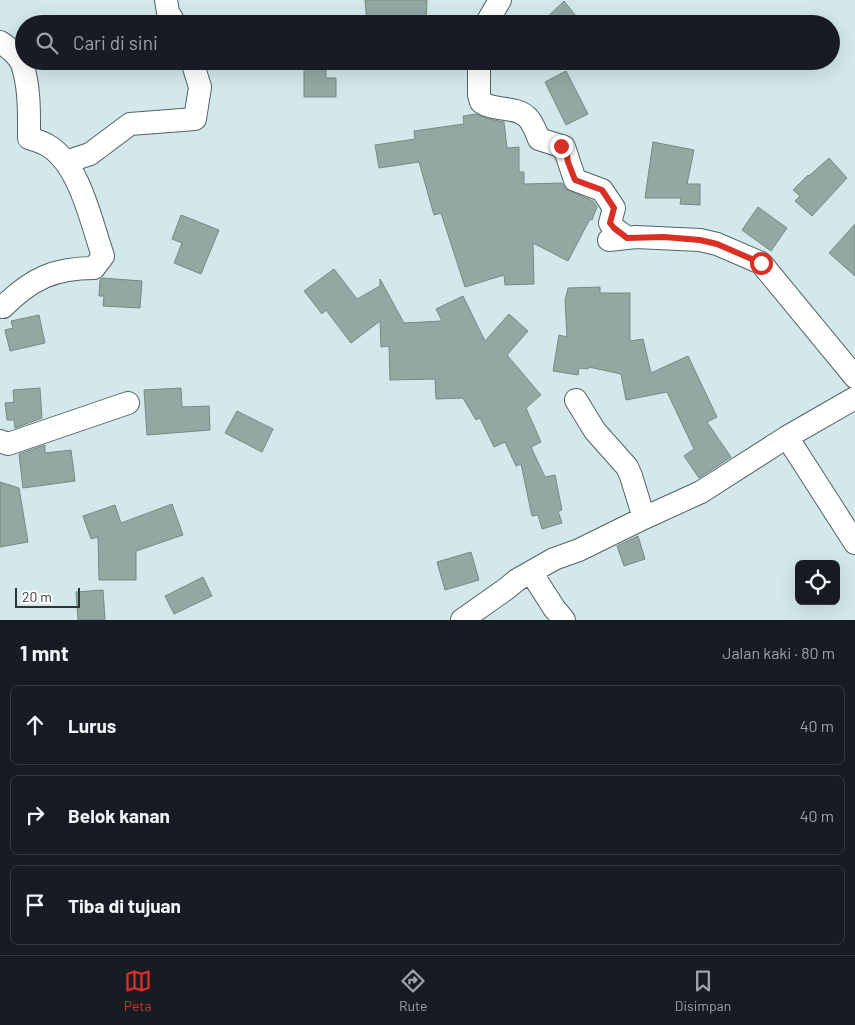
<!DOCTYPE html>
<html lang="id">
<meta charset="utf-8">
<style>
:root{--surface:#171b24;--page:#20242c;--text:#f1f3f6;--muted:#9ea1a6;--line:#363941;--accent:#d93025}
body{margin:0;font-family:Barlow,sans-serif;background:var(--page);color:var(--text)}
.controls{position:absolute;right:15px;bottom:15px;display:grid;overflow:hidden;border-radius:8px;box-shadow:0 5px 20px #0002}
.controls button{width:45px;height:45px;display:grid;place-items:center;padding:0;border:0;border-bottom:1px solid var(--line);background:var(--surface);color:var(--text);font:25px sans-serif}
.scale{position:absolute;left:15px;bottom:12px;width:65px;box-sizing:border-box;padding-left:5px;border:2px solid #2d3637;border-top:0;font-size:14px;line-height:18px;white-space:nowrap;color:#2d3637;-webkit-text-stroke:4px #fff;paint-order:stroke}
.stop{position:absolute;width:15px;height:15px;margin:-11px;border:4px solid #d93025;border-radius:50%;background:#fff}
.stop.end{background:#d93025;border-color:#fff;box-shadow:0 1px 5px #0008}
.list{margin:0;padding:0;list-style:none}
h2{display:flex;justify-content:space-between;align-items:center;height:65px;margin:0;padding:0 20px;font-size:21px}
h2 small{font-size:16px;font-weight:400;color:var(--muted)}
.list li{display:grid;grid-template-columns:32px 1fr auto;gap:15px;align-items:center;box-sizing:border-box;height:80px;margin:0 10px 10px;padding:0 10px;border:1px solid var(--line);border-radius:8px}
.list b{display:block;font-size:19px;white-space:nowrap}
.list em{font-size:16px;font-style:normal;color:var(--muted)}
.icon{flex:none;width:28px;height:28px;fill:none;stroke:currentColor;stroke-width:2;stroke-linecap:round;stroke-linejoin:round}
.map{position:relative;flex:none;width:855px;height:620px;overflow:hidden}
.search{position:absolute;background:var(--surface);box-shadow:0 5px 20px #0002;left:15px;right:15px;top:15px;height:55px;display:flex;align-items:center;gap:12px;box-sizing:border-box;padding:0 18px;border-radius:28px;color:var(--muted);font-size:19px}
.sheet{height:335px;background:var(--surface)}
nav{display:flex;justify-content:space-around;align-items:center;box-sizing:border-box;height:70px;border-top:1px solid var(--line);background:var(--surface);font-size:14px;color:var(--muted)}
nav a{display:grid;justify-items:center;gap:2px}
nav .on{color:var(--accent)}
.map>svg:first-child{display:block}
.building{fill:#94a8a3;stroke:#768a85}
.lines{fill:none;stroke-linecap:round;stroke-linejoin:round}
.street-casing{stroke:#506365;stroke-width:24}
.street{stroke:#fff;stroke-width:22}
.route{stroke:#d93025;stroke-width:6}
</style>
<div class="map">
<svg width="855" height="620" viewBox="0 0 855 620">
<rect width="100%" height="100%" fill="#d2e8ea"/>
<!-- building -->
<path class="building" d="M 365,0 L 427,0 L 426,24 L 367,24 Z
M 564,1 L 576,16 L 566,24 L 540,24 Z
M 304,62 L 326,62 L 326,78 L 336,78 L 336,97 L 304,97 Z
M 566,71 L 588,114 L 566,125 L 545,82 Z
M 476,114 L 489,119 L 504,122 L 507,148 L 519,147 L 519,172 L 524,172 L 524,184 L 562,183 L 566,189 L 593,201 L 597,207 L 592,220 L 590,219 L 568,261 L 533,243 L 534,284 L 505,285 L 504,275 L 465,287 L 441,213 L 434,215 L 419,162 L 379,168 L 375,145 L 415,139 L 414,131 L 464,124 L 463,116 Z
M 653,142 L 694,150 L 687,184 L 700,184 L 700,205 L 680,204 L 681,198 L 645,198 Z
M 829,158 L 847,178 L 812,216 L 795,201 L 800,196 L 793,190 L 808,175 L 809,176 Z
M 758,207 L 787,228 L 771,251 L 742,230 Z
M 181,215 L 219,230 L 201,274 L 174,263 L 182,243 L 172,239 Z
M 855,224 L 855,276 L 829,253 Z
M 334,269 L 357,299 L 380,286 L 380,279 L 404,323 L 442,321 L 436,309 L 463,296 L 485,341 L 509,314 L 528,331 L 507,355 L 541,395 L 526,408 L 541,442 L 531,447 L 545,477 L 555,475 L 562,510 L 558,511 L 562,523 L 542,529 L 538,515 L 532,516 L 521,464 L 516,466 L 505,442 L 494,447 L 480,418 L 476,420 L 463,398 L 436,399 L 435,379 L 390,380 L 389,346 L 381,347 L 380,321 L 351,343 L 326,310 L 322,314 L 304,291 Z
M 102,278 L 142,281 L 140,308 L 103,306 L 104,296 L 99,296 L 100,280 Z
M 600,287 L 600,293 L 630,293 L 630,341 L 643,339 L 651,373 L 688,356 L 717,417 L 707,422 L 731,457 L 699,478 L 684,456 L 694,449 L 667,392 L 626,400 L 621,374 L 589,367 L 588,369 L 579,368 L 578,375 L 553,371 L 559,335 L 567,337 L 565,300 L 568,288 Z
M 39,315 L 45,343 L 10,351 L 5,330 L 13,328 L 11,321 Z
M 40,388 L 42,418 L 15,428 L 14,420 L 7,420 L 5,403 L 14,402 L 13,390 Z
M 181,388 L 182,407 L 209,406 L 210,430 L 147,435 L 144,390 Z
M 237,411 L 273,429 L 262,452 L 225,433 Z
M 45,445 L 45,453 L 71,450 L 75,481 L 23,488 L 19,454 Z
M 0,482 L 19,488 L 28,542 L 0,547 Z
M 172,504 L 183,535 L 136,551 L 136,580 L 99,580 L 98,537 L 91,539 L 83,516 L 115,505 L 121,523 Z
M 638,536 L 645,559 L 624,566 L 617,546 Z
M 471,552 L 479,580 L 445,590 L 437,562 Z
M 203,577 L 212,596 L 174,614 L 165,596 Z
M 103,590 L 105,620 L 78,620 L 76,592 Z"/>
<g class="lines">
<!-- street casing -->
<g class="street-casing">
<path id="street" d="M 166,0 L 168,12 L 175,24
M 486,24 L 500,0
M 0,42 C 7,46 19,56 22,64 C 30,87 29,114 29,138 C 35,140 42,142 47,145 C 80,164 91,222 103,256 L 94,268 C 54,268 31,279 3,307 L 0,306
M 479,61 L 479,95 L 481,102 C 495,112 516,105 528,118 C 533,123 536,132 539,139 L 564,147 L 575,180 L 602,190 L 614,208 L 610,223 L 614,228 L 627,238
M 66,162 L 90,154 L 130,124 L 195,119 L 200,87 L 192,61
M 609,240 L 636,237 L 700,240 L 717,244 L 761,263 L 855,377
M 576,400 L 595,431 L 627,467 L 631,476 L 644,518
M 787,437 L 855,543
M 0,441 L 8,444 L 128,403
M 531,572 L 554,608 L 564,620
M 462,620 L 506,589 L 517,580 L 554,559 L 579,550 L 644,518 L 701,492 L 787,437 L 855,398"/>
</g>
<!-- street -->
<use href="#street" class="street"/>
</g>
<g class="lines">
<!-- route -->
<path class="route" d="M 561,146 L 566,149 L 568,162 L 575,180 L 602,190 L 614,208 L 610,223 L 614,228 L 627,238 L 664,237 L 700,240 L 717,244 L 761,263"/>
</g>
</svg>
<div class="controls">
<button><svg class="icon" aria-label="locate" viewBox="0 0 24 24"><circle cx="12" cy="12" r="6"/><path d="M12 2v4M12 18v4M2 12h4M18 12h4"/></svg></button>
</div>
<div class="scale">20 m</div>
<div class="stop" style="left:761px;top:263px"></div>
<div class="stop end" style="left:561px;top:146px"></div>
<div class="search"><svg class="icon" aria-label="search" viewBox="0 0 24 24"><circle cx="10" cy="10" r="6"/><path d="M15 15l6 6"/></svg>Cari di sini</div>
</div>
<section class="sheet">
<h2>1 mnt<small>Jalan kaki · 80 m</small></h2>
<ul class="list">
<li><svg class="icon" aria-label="ahead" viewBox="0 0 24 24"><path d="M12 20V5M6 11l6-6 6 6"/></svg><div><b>Lurus</b></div><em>40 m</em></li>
<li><svg class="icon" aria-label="right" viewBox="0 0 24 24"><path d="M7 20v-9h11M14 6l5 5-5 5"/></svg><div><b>Belok kanan</b></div><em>40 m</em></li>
<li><svg class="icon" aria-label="arrive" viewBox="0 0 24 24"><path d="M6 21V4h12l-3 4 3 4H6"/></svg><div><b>Tiba di tujuan</b></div></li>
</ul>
</section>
<nav>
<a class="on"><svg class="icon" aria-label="map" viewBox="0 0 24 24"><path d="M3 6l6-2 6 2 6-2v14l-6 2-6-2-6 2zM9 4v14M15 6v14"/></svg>Peta</a>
<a><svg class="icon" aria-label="directions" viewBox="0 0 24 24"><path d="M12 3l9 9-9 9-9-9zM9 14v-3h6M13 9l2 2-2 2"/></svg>Rute</a>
<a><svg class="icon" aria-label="saved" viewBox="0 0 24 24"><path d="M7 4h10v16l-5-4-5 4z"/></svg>Disimpan</a>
</nav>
